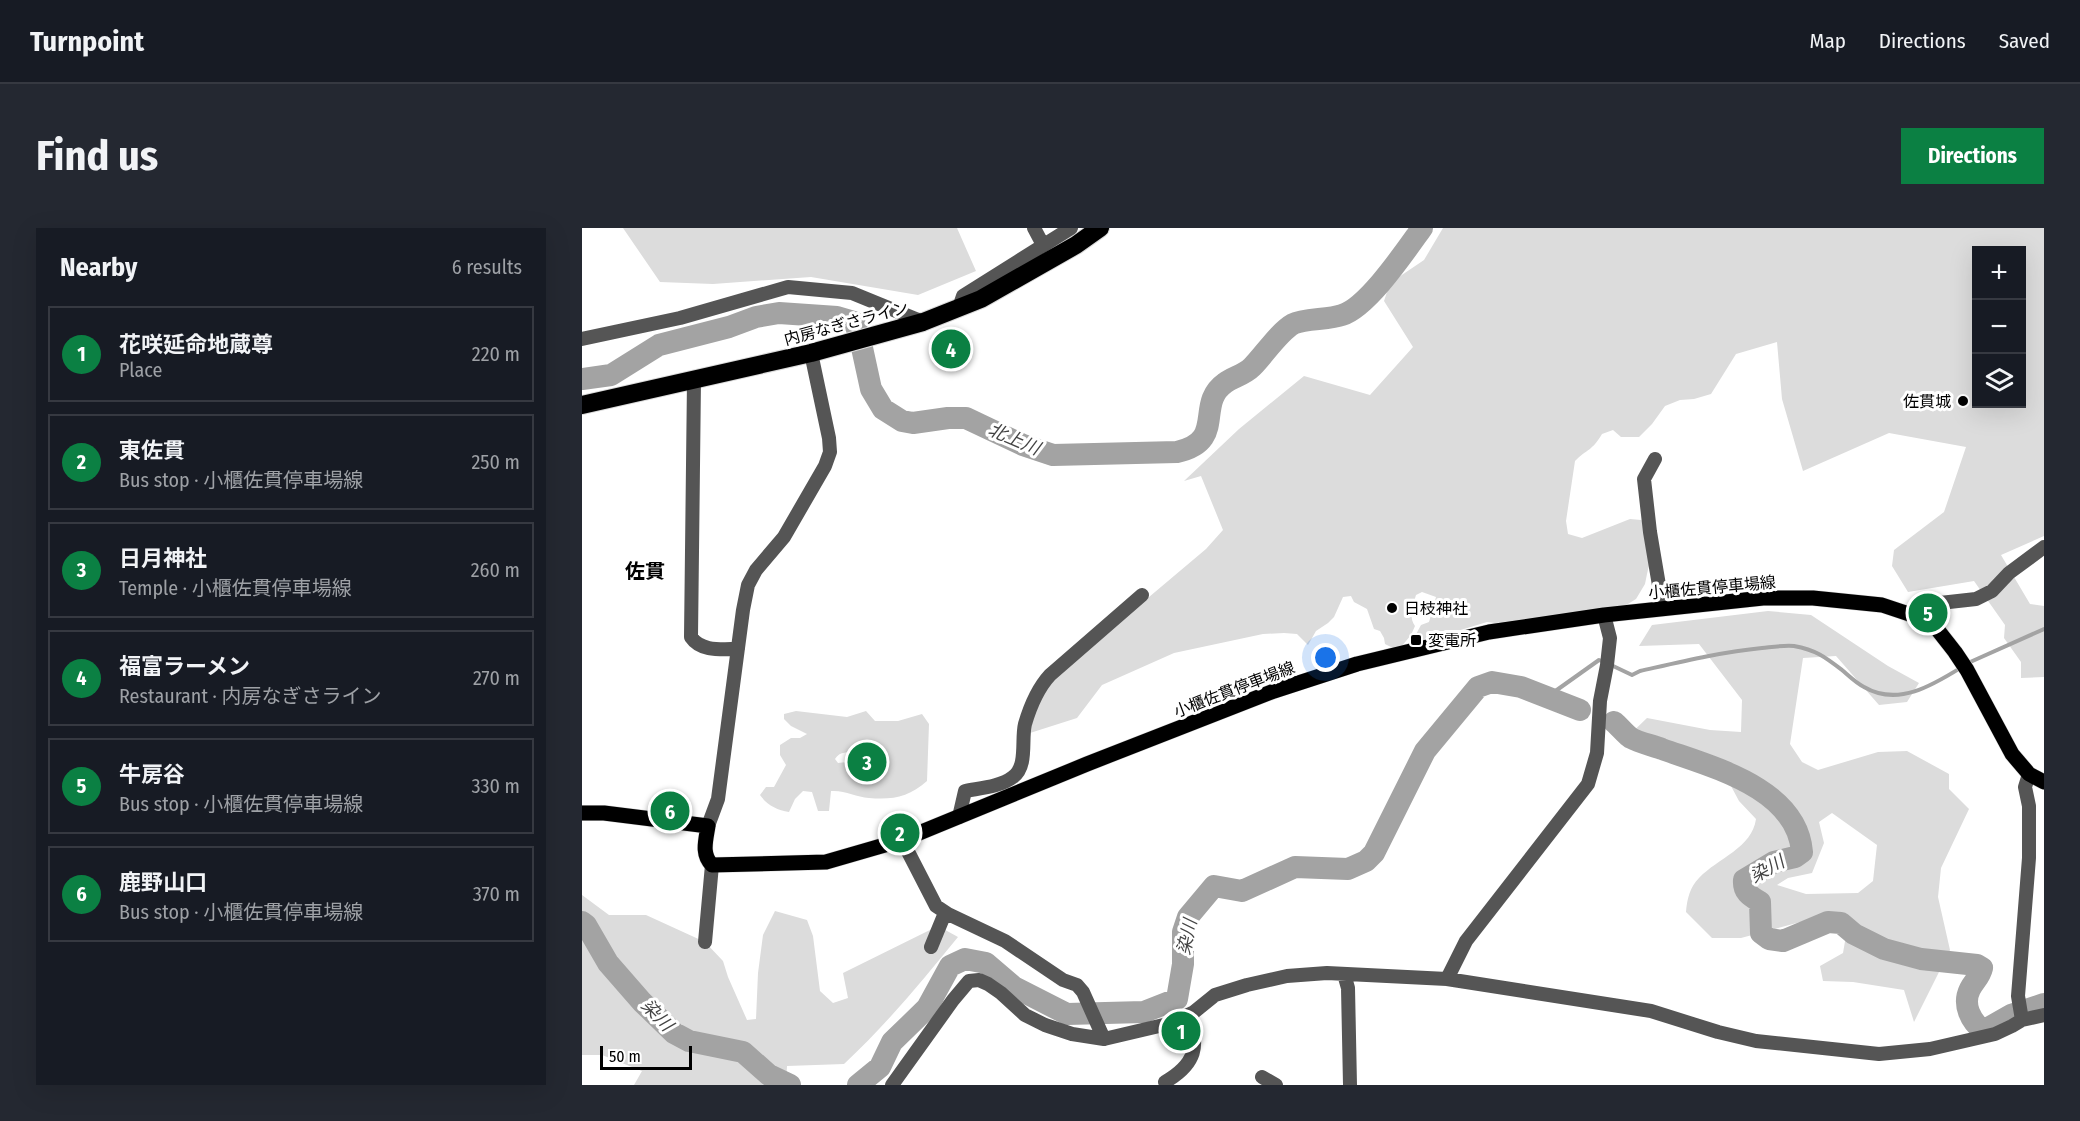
<!DOCTYPE html>
<meta charset="utf-8">
<style>
:root{--surface:#171b24;--page:#242831;--text:#f1f3f6;--muted:#9ea1a6;--line:#363941;--accent:#0b8043}
body{margin:0;font-family:"Fira Sans Condensed","Noto Sans JP",sans-serif;background:var(--page);color:var(--text)}
.controls{position:absolute;right:18px;top:18px;display:grid;overflow:hidden;border-radius:0px;box-shadow:0 6px 24px #0002}
.controls button{width:54px;height:54px;display:grid;place-items:center;padding:0;border:0;border-bottom:2px solid var(--line);background:var(--surface);color:var(--text);font:30px sans-serif}
.scale{position:absolute;left:18px;bottom:15px;width:92px;box-sizing:border-box;padding-left:6px;border:3px solid #000;border-top:0;font-size:16px;line-height:21px;white-space:nowrap;color:#000;-webkit-text-stroke:4px #fff;paint-order:stroke}
.you{position:absolute;left:744px;top:430px;width:21px;height:21px;margin:-15px;border:4px solid #fff;border-radius:50%;background:#1a73e8;box-shadow:0 0 0 9px #1a73e833}
.badge{display:grid;place-items:center;width:39px;height:39px;border-radius:50%;background:var(--accent);color:#fff;font-size:20px;font-weight:700}
.pin{position:absolute;translate:-50% -50%;border:3px solid #fff;box-shadow:0 2px 6px #0006}
.list{margin:0;padding:0;list-style:none}
h2{display:flex;justify-content:space-between;align-items:center;height:78px;margin:0;padding:0 24px;font-size:26px}
h2 small{font-size:20px;font-weight:400;color:var(--muted)}
.list li{display:grid;grid-template-columns:39px 1fr auto;gap:18px;align-items:center;box-sizing:border-box;height:96px;margin:0 12px 12px;padding:0 12px;border:2px solid var(--line);border-radius:0px}
.list b{display:block;font-size:22px;white-space:nowrap}
.list p{margin:0;font-size:20px;white-space:nowrap;color:var(--muted)}
.list em{font-size:20px;font-style:normal;color:var(--muted)}
.icon{flex:none;width:33px;height:33px;fill:none;stroke:currentColor;stroke-width:2;stroke-linecap:round;stroke-linejoin:round}
.map{position:relative;flex:none;width:1462px;height:857px;overflow:hidden;border-radius:0px}
header{display:flex;align-items:center;gap:36px;box-sizing:border-box;height:84px;padding:0 30px;background:var(--surface);border-bottom:2px solid var(--line)}
header strong{font-size:28px}
nav{display:flex;gap:33px;margin-inline-start:auto;font-size:21px}
.intro{display:flex;align-items:center;justify-content:space-between;box-sizing:border-box;height:144px;padding:0 36px}
h1{margin:0;font-size:42px}
.button{padding:15px 27px;border-radius:0px;background:var(--accent);color:#fff;font-size:21px;font-weight:700}
main{display:flex;gap:36px;padding:0 36px}
aside{flex:1;background:var(--surface);border-radius:0px;box-shadow:0 6px 24px #0002}
.map>svg:first-child{display:block}
.green{fill:#dcdcdc;fill-rule:evenodd}
.lines{fill:none;stroke-linecap:round;stroke-linejoin:round}
.stream{stroke:#a3a3a3;stroke-width:4}
.river{stroke:#a3a3a3;stroke-width:22}
.major-casing{stroke:#dbdbdb;stroke-width:16}
.highway-casing{stroke:#dbdbdb;stroke-width:20}
.minor{stroke:#555;stroke-width:14}
.major{stroke:#000;stroke-width:15}
.highway{stroke:#000;stroke-width:18}
.poi-dot{fill:#000;stroke:#fff;stroke-width:2}
.labels{text-anchor:middle;stroke-width:6;stroke-linejoin:round;paint-order:stroke}
.street-label{font-size:16px;fill:#000;stroke:#fff}
.poi-label{font-size:16px;fill:#000;stroke:#fff;text-anchor:start}
.water-label{font-size:18px;font-style:italic;fill:#444;stroke:#fff}
.quarter-label{font-size:20px;font-weight:bold;fill:#000;stroke:#fff}
</style>
<header>
<strong>Turnpoint</strong>
<nav><a>Map</a><a>Directions</a><a>Saved</a></nav>
</header>
<div class="intro"><h1>Find us</h1><a class="button">Directions</a></div>
<main>
<aside>
<h2>Nearby<small>6 results</small></h2>
<ul class="list">
<li><span class="badge">1</span><div><b>花咲延命地蔵尊</b><p>Place</p></div><em>220 m</em></li>
<li><span class="badge">2</span><div><b>東佐貫</b><p>Bus stop · 小櫃佐貫停車場線</p></div><em>250 m</em></li>
<li><span class="badge">3</span><div><b>日月神社</b><p>Temple · 小櫃佐貫停車場線</p></div><em>260 m</em></li>
<li><span class="badge">4</span><div><b>福富ラーメン</b><p>Restaurant · 内房なぎさライン</p></div><em>270 m</em></li>
<li><span class="badge">5</span><div><b>牛房谷</b><p>Bus stop · 小櫃佐貫停車場線</p></div><em>330 m</em></li>
<li><span class="badge">6</span><div><b>鹿野山口</b><p>Bus stop · 小櫃佐貫停車場線</p></div><em>370 m</em></li>
</ul>
</aside>
<div class="map">
<svg width="1462" height="857" viewBox="0 0 1462 857">
<rect width="100%" height="100%" fill="#fff"/>
<!-- green -->
<path class="green" d="M 41,0 L 375,0 L 394,43 L 336,67 L 229,49 L 131,56 L 78,54 Z
M 861,0 L 1462,0 L 1462,308 L 1419,327 L 1448,376 L 1462,378 L 1462,449 L 1439,450 L 1439,434 L 1422,410 L 1423,397 L 1392,353 L 1326,364 L 1310,338 L 1312,322 L 1362,284 L 1384,219 L 1307,205 L 1221,243 L 1200,171 L 1195,114 L 1154,126 L 1129,166 L 1112,171 L 1098,172 L 1083,178 L 1070,196 L 1057,209 L 1039,209 L 1031,202 L 1020,206 C 1010,223 1005,221 993,233 L 984,293 L 986,306 L 1000,310 L 1048,291 L 1059,292 L 1062,294 L 1062,309 L 1066,314 L 1069,329 L 1065,346 L 1063,356 L 1054,371 L 1041,379 L 913,395 L 905,394 L 836,415 L 832,410 L 839,397 L 847,394 L 854,369 L 840,364 L 834,367 C 831,378 826,388 833,398 L 829,407 L 819,419 L 809,419 L 803,416 L 802,410 L 798,403 L 792,401 L 785,381 L 772,374 L 769,368 L 761,369 L 752,389 L 746,395 L 734,403 L 726,417 L 715,406 L 702,405 L 681,406 L 592,425 L 520,457 L 495,490 L 448,505 L 451,491 L 463,460 L 484,439 L 624,321 L 641,302 L 619,248 L 602,253 L 657,201 L 722,148 L 788,167 L 831,119 L 802,73 L 808,55 L 842,32 ZM 1394,22 L 1440,22 L 1440,176 L 1394,176 Z
M 1186,383 L 1229,387 L 1306,438 L 1337,455 L 1325,474 L 1297,477 L 1254,428 L 1221,430 L 1208,516 L 1220,534 L 1236,542 L 1296,524 L 1325,523 L 1367,546 L 1367,561 L 1387,581 L 1359,640 L 1356,669 L 1368,722 L 1332,794 L 1322,762 L 1271,754 L 1241,753 L 1238,738 L 1261,725 L 1267,690 L 1252,685 L 1159,710 L 1130,710 L 1104,684 C 1105,671 1108,659 1117,650 C 1136,630 1170,620 1174,591 L 1157,573 L 1134,530 L 1092,535 L 1038,516 L 1065,490 L 1128,502 L 1159,504 L 1160,472 L 1117,416 L 1057,418 L 1070,397 ZM 1250,585 L 1295,617 L 1291,653 L 1276,665 L 1224,666 L 1195,657 L 1206,650 L 1230,645 L 1242,615 L 1237,594 Z
M 214,483 L 265,489 L 284,483 L 293,493 L 316,493 L 340,486 L 347,496 L 345,553 C 327,569 311,572 287,570 C 274,569 263,562 249,563 L 247,583 L 236,583 L 230,564 L 221,563 L 213,571 L 207,584 C 195,582 185,577 178,567 L 184,559 L 192,559 L 204,537 L 198,527 L 198,517 L 209,510 L 218,510 L 225,506 L 209,498 L 202,491 L 202,486 ZM 274,522 L 299,526 L 300,537 L 295,554 L 285,554 L 265,534 L 256,535 L 253,531 C 259,522 265,526 274,522 Z
M 0,667 L 27,687 L 64,687 L 123,714 L 141,733 L 146,749 L 165,792 L 174,791 L 176,745 L 181,707 L 193,683 L 225,692 L 231,708 L 238,763 L 251,775 L 266,770 L 261,745 L 356,698 L 376,709 C 340,753 304,797 262,836 L 205,838 L 204,857 L 52,857 L 60,843 L 20,827 L 0,827 Z"/>
<g class="lines">
<!-- stream -->
<path class="stream" d="M 1386,435 L 1462,401
M 1029,437 L 1050,447 L 1058,443 C 1098,434 1139,424 1180,420 C 1190,419 1202,417 1212,418 C 1234,422 1243,429 1260,442 C 1267,448 1274,455 1282,459 C 1316,479 1351,457 1380,439
M 965,469 L 1017,432 L 1022,434"/>
<!-- river -->
<path class="river" d="M 0,151 L 29,147 L 77,117 L 147,99 L 174,89 L 197,85 L 255,89 L 272,94 L 277,106 L 289,161 L 301,181 L 320,193 L 331,195 L 366,190 L 384,190 L 441,217 L 471,227 L 595,224 C 645,213 613,176 643,155 C 651,149 662,147 670,139 C 682,127 697,104 711,96 C 722,90 747,92 760,87 C 786,79 824,22 840,0
M 1032,494 C 1038,499 1043,506 1049,510 C 1058,515 1070,517 1080,521 C 1130,539 1215,560 1220,624 L 1213,629 L 1192,634 L 1162,652 C 1161,664 1168,668 1178,674 L 1179,705 L 1187,711 L 1201,713 L 1246,694 L 1259,695 L 1272,706 L 1302,721 L 1339,731 L 1395,737 L 1400,740 C 1398,749 1392,753 1388,761 C 1380,777 1389,793 1401,803 L 1429,787 L 1462,776
M 0,694 L 4,697 L 26,735 L 60,774 L 92,805 L 107,813 L 161,824 L 187,847 L 208,857
M 276,857 L 298,839 L 310,814 L 345,780 L 368,738 L 383,731 L 404,735 L 432,759 L 485,786 L 562,784 L 595,771 L 601,736 L 601,704 L 606,689 L 632,658 L 660,663 L 713,639 L 766,641 L 784,633 L 792,625 L 843,523 L 896,459 L 910,454 L 939,459 L 998,482"/>
<!-- major casing -->
<g class="major-casing">
<path id="major" d="M 0,585 L 22,585 L 126,598 C 124,612 119,626 130,637 L 244,634 L 320,612 L 505,536 L 692,463 L 775,436 L 907,404 L 1022,387 L 1181,370 L 1231,370 L 1300,377 L 1327,386 L 1355,401 L 1373,424 L 1385,442 L 1430,526 L 1447,546 L 1462,554"/>
</g>
<!-- highway casing -->
<g class="highway-casing">
<path id="highway" d="M 0,177 L 229,125 L 341,94 L 399,71 L 494,17 L 518,0"/>
</g>
<!-- minor -->
<path class="minor" d="M 452,0 L 461,17
M 377,80 L 381,68 L 489,0
M 0,111 L 98,90 L 206,59 L 270,65 L 341,94
M 112,152 L 109,409 C 119,424 140,421 156,421
M 1073,231 L 1062,251 L 1068,304 L 1081,381
M 1327,386 L 1358,375 L 1394,371 L 1410,363 L 1427,345 L 1462,319
M 377,589 L 383,563 C 398,560 418,559 431,549 C 446,538 439,512 443,496 C 448,479 456,460 468,447 L 560,367
M 126,598 L 136,571 L 161,382 L 166,357 L 174,342 L 202,309 L 243,238 L 248,224 L 247,210 L 229,125
M 320,612 L 354,678 L 366,686 L 423,713 L 481,752 L 495,757 L 501,764 L 522,811
M 123,714 L 130,637
M 349,719 L 363,685
M 762,746 L 766,760 L 768,857
M 865,751 L 884,713 L 1006,556 L 1015,525 L 1018,473 L 1025,437 L 1028,410 L 1022,387
M 1440,792 L 1462,787
M 680,849 L 694,857
M 583,854 C 614,836 618,818 606,787
M 310,857 L 371,772 L 387,753 L 397,752 L 406,756 L 419,765 L 443,787 L 463,797 L 490,806 L 522,811 L 590,795 L 612,784 L 633,767 L 665,757 L 705,748 L 745,745 L 865,751 L 1069,783 L 1136,804 L 1174,813 L 1297,826 L 1348,821 L 1413,806 L 1430,798 L 1440,792 L 1436,768 L 1447,630 L 1447,578 L 1443,559 L 1447,546"/>
<!-- major -->
<use href="#major" class="major"/>
<!-- highway -->
<use href="#highway" class="highway"/>
</g>
<!-- markers -->
<g class="poi-dot">
<circle cx="1381" cy="173" r="6"/>
<circle cx="810" cy="380" r="6"/>
<rect x="828" y="406" width="12" height="12" rx="3"/>
</g>
<g class="labels">
<!-- street labels -->
<g class="street-label">
<text transform="translate(264 95) rotate(-15)" y="6">内房なぎさライン</text>
<text transform="translate(1130 359) rotate(-5)" y="6">小櫃佐貫停車場線</text>
<text transform="translate(652 461) rotate(-21)" y="6">小櫃佐貫停車場線</text>
</g>
<!-- poi labels -->
<g class="poi-label">
<text x="1369" y="179" text-anchor="end">佐貫城</text>
<text x="822" y="386">日枝神社</text>
<text x="846" y="418">変電所</text>
</g>
<!-- water labels -->
<g class="water-label">
<text transform="translate(432 211) rotate(23)" y="6">北上川</text>
<text transform="translate(1185 641) rotate(-29)" y="6">染川</text>
<text transform="translate(605 709) rotate(-78)" y="6">染川</text>
<text transform="translate(75 787) rotate(46)" y="6">染川</text>
</g>
<!-- quarter labels -->
<g class="quarter-label">
<text x="63" y="350">佐貫</text>
</g>
</g>
</svg>
<div class="controls">
<button>+</button>
<button>−</button>
<button><svg class="icon" aria-label="layers" viewBox="0 0 24 24"><path d="M12 4l9 5-9 5-9-5zM3 14l9 5 9-5"/></svg></button>
</div>
<div class="scale">50 m</div>
<div class="you"></div>
<div class="pin badge" style="left:599px;top:803px">1</div>
<div class="pin badge" style="left:318px;top:605px">2</div>
<div class="pin badge" style="left:285px;top:534px">3</div>
<div class="pin badge" style="left:369px;top:121px">4</div>
<div class="pin badge" style="left:1346px;top:385px">5</div>
<div class="pin badge" style="left:88px;top:583px">6</div>
</div>
</main>
